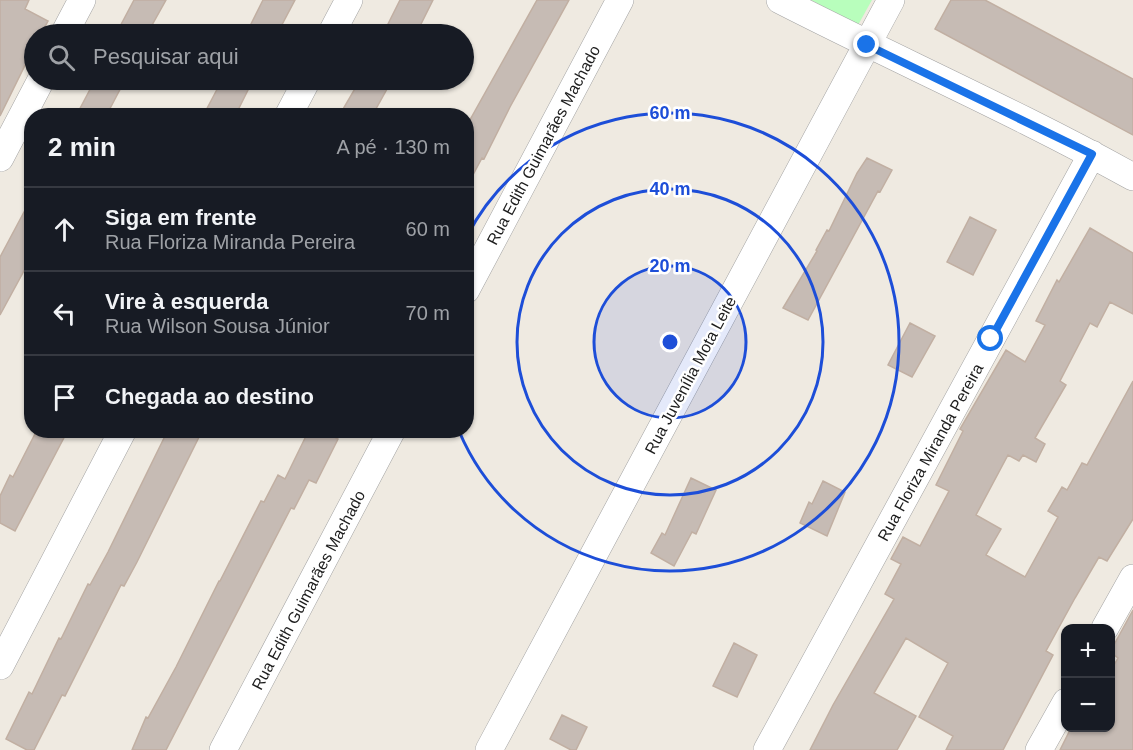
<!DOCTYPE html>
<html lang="pt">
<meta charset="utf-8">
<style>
:root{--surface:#171b24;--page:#242831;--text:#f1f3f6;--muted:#9ea1a6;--line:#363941}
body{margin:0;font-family:Arial,sans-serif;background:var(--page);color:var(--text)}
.controls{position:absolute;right:18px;bottom:18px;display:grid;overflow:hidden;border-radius:12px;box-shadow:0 2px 4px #0004}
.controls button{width:54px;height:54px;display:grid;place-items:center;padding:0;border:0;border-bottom:2px solid var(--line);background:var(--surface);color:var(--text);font:30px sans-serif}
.stop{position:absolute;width:18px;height:18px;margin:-14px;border:4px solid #1a73e8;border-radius:50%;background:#fff}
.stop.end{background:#1a73e8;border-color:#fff;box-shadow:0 2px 6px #0008}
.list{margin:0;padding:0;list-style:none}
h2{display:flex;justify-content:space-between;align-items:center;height:78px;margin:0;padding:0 24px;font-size:26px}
h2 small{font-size:20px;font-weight:400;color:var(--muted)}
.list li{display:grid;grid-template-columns:39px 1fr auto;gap:18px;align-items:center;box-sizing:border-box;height:84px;padding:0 24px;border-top:2px solid var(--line)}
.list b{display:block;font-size:22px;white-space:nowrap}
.list p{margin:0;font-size:20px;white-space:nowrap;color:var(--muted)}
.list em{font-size:20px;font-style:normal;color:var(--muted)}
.icon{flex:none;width:33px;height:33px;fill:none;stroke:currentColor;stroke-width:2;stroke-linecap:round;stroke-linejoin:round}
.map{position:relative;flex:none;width:1133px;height:750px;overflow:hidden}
.search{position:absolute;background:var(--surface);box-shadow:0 2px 4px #0004;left:24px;top:24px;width:450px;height:66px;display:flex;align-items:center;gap:15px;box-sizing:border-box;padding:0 21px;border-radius:33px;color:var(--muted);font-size:22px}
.panel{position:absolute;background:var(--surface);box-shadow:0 2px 4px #0004;left:24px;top:108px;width:450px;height:330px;border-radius:24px}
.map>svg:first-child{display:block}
.park{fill:#b8febc}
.building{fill:#c6bbb4;stroke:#c1afa2;stroke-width:1.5}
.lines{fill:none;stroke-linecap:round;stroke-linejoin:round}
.street-casing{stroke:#a3a3a3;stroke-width:28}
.street{stroke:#fff;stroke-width:27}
.route{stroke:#1a73e8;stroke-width:8}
.ring{fill:none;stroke:#1d4ed8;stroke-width:3}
.labels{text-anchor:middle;stroke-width:5;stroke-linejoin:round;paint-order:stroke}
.street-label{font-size:16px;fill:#1c1c1c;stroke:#fff}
.centre{fill:#1d4ed8;stroke:#fff;stroke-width:3}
.ring-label{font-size:18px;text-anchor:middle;font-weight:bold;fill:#1d4ed8;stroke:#fff;stroke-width:5;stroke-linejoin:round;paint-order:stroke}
</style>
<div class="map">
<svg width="1133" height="750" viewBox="0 0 1133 750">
<rect width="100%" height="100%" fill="#efeae1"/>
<!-- park -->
<path class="park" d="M 811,0 L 872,0 L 858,25 Z"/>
<!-- building -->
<path class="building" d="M 0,0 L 29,0 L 25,9 L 48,21 L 41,34 L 34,34 L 34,47 L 0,116 Z
M 134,0 L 166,0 L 147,34 L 116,34 Z
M 263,0 L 295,0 L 277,34 L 246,34 Z
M 400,0 L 433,0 L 416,34 L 383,34 Z
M 537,0 L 569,0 L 510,107 L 484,159 L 482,158 L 466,188 L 466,127 Z
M 951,0 L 985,0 L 1133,79 L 1133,135 L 935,29 Z
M 95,80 L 125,80 L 106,116 L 76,116 Z
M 222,80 L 253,80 L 235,116 L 203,116 Z
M 360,80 L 392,80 L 372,116 L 339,116 Z
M 867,158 L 892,170 L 880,192 L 878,191 L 808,320 L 783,308 L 817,251 L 816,250 L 827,230 L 829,231 L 857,173 Z
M 32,197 L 32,256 L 0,315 L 0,257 Z
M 970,217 L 996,230 L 973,275 L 947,262 Z
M 1090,228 L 1133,253 L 1133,314 L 1110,302 L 1097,327 L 1090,323 L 1060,381 L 1066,385 L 1035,438 L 1045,444 L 1036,462 L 1023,455 L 1019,461 L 1008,455 L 976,515 L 1001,529 L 986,555 L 1025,577 L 1058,517 L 1048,511 L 1062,487 L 1067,490 L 1082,463 L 1087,465 L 1133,381 L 1133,519 L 1107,561 L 1099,557 L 1075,598 L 1046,651 L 1053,655 L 1003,750 L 946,750 L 953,736 L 919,717 L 948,663 L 906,638 L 874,693 L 916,716 L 897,750 L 810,750 L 833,705 L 894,599 L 885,594 L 901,564 L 891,559 L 903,537 L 920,546 L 949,491 L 936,485 L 963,431 L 960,429 L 1006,350 L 1025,362 L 1045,325 L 1036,321 L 1057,280 L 1059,282 Z
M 910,323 L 935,336 L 912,377 L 888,365 Z
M 37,430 L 68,430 L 15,531 L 0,523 L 0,496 L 10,475 L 13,477 Z
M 168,430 L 185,430 L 199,437 L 137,562 L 124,586 L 121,585 L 65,696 L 62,695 L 34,750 L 27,750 L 6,739 L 29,692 L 32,694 L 59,638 L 61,639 L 88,584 L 90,585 L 108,552 Z
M 309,430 L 321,430 L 338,439 L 316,483 L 309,480 L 294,509 L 291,508 L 166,750 L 132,750 L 146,717 L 148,718 L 176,667 L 219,581 L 220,581 L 261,501 L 264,502 L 278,475 L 285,479 Z
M 691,478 L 716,490 L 696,534 L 692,532 L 674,566 L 651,553 L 662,533 L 665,535 Z
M 823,481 L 845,492 L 827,536 L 800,523 L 809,502 L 812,504 Z
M 1133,610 L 1133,750 L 1060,750 L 1071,728 L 1110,728 L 1110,672 L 1118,658 L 1110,652 Z
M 734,643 L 757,655 L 737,697 L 713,686 Z
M 562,715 L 587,727 L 576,750 L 571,750 L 550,739 Z"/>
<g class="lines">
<!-- street casing -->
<g class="street-casing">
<path id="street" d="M 780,0 C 897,60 1018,113 1133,177
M 64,34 L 82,0
M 331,34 L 349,0
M 288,116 L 307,80
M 0,158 L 41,80
M 466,290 L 620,0
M 1105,628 L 1133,578
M 0,666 L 123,430
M 223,750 L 392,430
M 489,750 L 891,0
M 767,750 L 1092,154
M 1039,750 L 1066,702"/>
</g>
<!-- street -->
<use href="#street" class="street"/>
</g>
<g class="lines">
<!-- route -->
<path class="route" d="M 867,45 L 1092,154 L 991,339"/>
</g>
<!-- distance rings -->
<circle cx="670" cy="342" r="76" fill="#1d4ed8" fill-opacity=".12"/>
<g class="ring">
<circle cx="670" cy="342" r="76"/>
<circle cx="670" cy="342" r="153"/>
<path d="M467 236A229 229 0 1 1 459 431"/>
</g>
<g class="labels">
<!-- street labels -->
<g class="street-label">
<text transform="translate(543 145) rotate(-62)" y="6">Rua Edith Guimarães Machado</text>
<text transform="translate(690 375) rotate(-62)" y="6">Rua Juvenília Mota Leite</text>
<text transform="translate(930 452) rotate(-61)" y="6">Rua Floriza Miranda Pereira</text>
<text transform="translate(308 590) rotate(-62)" y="6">Rua Edith Guimarães Machado</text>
</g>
</g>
<circle cx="670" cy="342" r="9" class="centre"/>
<g class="ring-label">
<text x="670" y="119">60 m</text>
<text x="670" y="195">40 m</text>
<text x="670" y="272">20 m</text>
</g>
</svg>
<div class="controls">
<button>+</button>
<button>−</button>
</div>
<div class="stop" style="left:991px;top:339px"></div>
<div class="stop end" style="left:867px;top:45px"></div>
<div class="search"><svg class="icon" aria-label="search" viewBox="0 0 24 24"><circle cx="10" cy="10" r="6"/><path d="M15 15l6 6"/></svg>Pesquisar aqui</div>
<section class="panel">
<h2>2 min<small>A pé · 130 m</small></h2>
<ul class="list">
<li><svg class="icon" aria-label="ahead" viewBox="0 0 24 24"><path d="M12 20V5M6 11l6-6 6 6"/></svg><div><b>Siga em frente</b><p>Rua Floriza Miranda Pereira</p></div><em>60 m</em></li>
<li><svg class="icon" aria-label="left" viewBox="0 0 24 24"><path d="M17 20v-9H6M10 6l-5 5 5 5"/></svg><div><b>Vire à esquerda</b><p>Rua Wilson Sousa Júnior</p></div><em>70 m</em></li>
<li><svg class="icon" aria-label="arrive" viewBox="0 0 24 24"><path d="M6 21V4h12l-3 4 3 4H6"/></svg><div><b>Chegada ao destino</b></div></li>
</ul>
</section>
</div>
